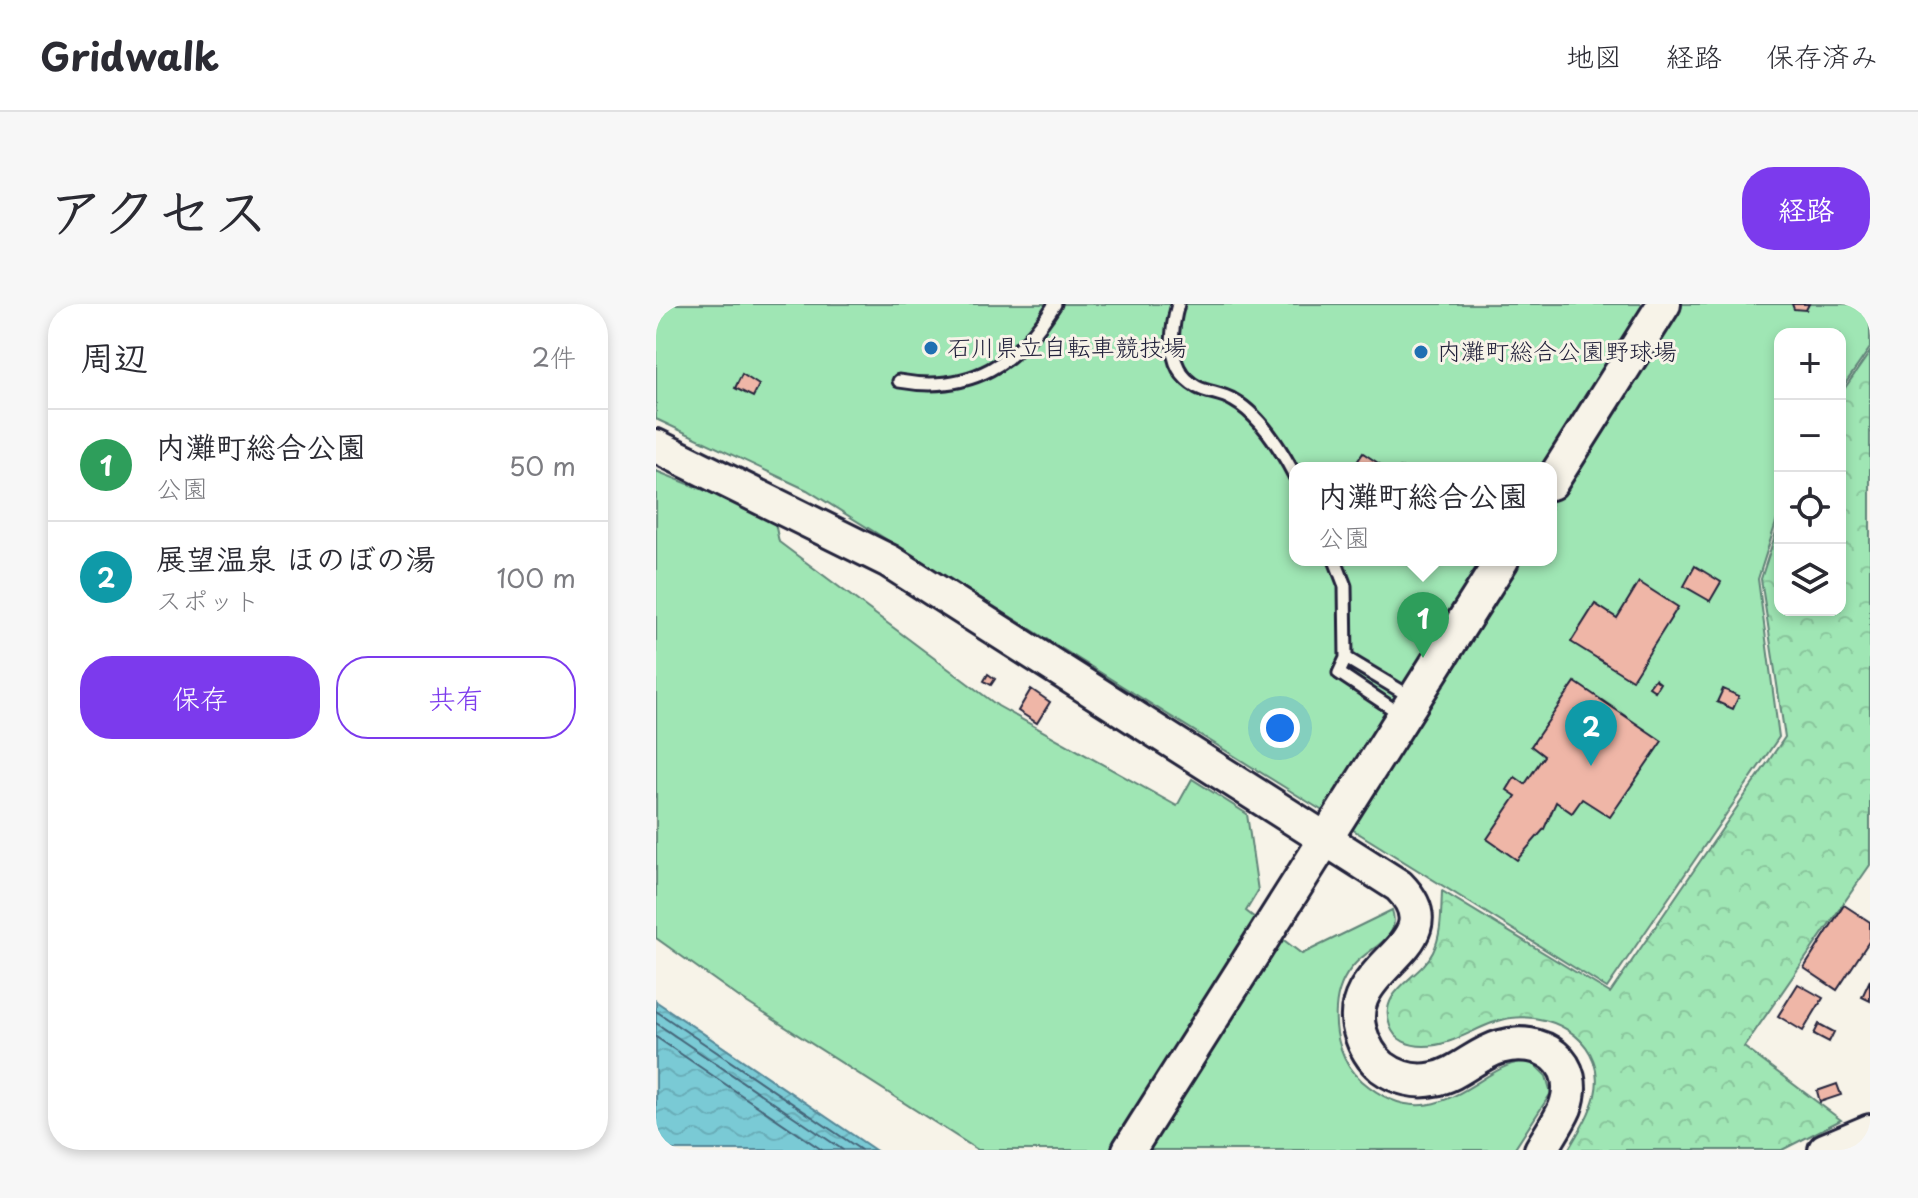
<!DOCTYPE html>
<html lang="ja">
<meta charset="utf-8">
<style>
:root{--surface:#fff;--page:#f7f7f7;--text:#2b2b33;--muted:#7c7c81;--line:#e1e1e2;--accent:#7c3aed}
body{margin:0;font-family:"Playpen Sans","Klee One",sans-serif;background:var(--page);color:var(--text)}
.controls{position:absolute;right:24px;top:24px;display:grid;overflow:hidden;border-radius:16px;box-shadow:0 4px 12px #0003}
.controls button{width:72px;height:72px;display:grid;place-items:center;padding:0;border:0;border-bottom:2px solid var(--line);background:var(--surface);color:var(--text);font:40px sans-serif}
.you{position:absolute;left:624px;top:424px;width:28px;height:28px;margin:-20px;border:6px solid #fff;border-radius:50%;background:#1a73e8;box-shadow:0 0 0 12px #1a73e833}
.badge{display:grid;place-items:center;width:52px;height:52px;border-radius:50%;background:var(--accent);color:#fff;font-size:26px;font-weight:700}
.pin{position:absolute;translate:-50% -66px;filter:drop-shadow(0 2px 4px #0008)}
.pin::after{content:'';position:absolute;top:42px;width:28px;height:24px;background:inherit;clip-path:polygon(0 0,100% 0,50% 100%)}
.popup{position:absolute;left:633px;top:158px;width:268px;height:104px;box-sizing:border-box;display:grid;place-content:center;border-radius:16px;background:var(--surface);filter:drop-shadow(0 2px 6px #0005);font-size:26px;white-space:nowrap;color:var(--muted)}
.popup b{font-size:30px;color:var(--text)}
.popup::after{content:'';position:absolute;left:50%;top:100%;margin-left:-16px;border:16px solid transparent;border-top-color:var(--surface)}
.list{margin:0;padding:0;list-style:none}
h2{display:flex;justify-content:space-between;align-items:center;height:104px;margin:0;padding:0 32px;font-size:34px}
h2 small{font-size:26px;font-weight:400;color:var(--muted)}
.list li{display:grid;grid-template-columns:52px 1fr auto;gap:24px;align-items:center;box-sizing:border-box;height:112px;padding:0 32px;border-top:2px solid var(--line)}
.list b{display:block;font-size:30px;white-space:nowrap}
.list p{margin:0;font-size:26px;white-space:nowrap;color:var(--muted)}
.list em{font-size:26px;font-style:normal;color:var(--muted)}
.actions{display:flex;gap:16px;padding:24px 32px}
.actions a{flex:1;padding:18px 0;border:2px solid var(--accent);border-radius:32px;text-align:center;font-size:28px;color:var(--accent)}
.actions .main{background:var(--accent);color:#fff}
.icon{flex:none;width:44px;height:44px;fill:none;stroke:currentColor;stroke-width:2;stroke-linecap:round;stroke-linejoin:round}
.map{position:relative;flex:none;width:1214px;height:846px;overflow:hidden;border-radius:32px}
header{display:flex;align-items:center;gap:48px;box-sizing:border-box;height:112px;padding:0 40px;background:var(--surface);border-bottom:2px solid var(--line)}
header strong{font-size:38px}
nav{display:flex;gap:44px;margin-inline-start:auto;font-size:28px}
.intro{display:flex;align-items:center;justify-content:space-between;box-sizing:border-box;height:192px;padding:0 48px}
h1{margin:0;font-size:56px}
.button{padding:20px 36px;border-radius:32px;background:var(--accent);color:#fff;font-size:28px;font-weight:700}
main{display:flex;gap:48px;padding:0 48px}
aside{flex:1;background:var(--surface);border-radius:32px;box-shadow:0 4px 12px #0003}
.map>svg:first-child{display:block}
.green{fill:#9fe6b4;stroke:#608478;stroke-width:2;fill-rule:evenodd}
.forest{fill:url(#forest-crowns);stroke:#608478;stroke-width:2}
.water{fill:url(#water-waves);stroke:#578797;stroke-width:2}
.lines{fill:none;stroke-linecap:round;stroke-linejoin:round}
.shore{stroke:#456579;stroke-width:2}
.building{fill:#efb6a7;stroke:#22223b;stroke-width:2}
.lane-casing{stroke:#22223b;stroke-width:17}
.secondary-casing{stroke:#22223b;stroke-width:38}
.lane{stroke:#f7f3e8;stroke-width:11}
.secondary{stroke:#f7f3e8;stroke-width:32}
.poi-dot{fill:#1f6fb2;stroke:#f7f3e8;stroke-width:3}
.labels{text-anchor:middle;stroke-width:6;stroke-linejoin:round;paint-order:stroke}
.poi-label{font-size:24px;fill:#22223b;stroke:#f7f3e8;text-anchor:start}
</style>
<header>
<strong>Gridwalk</strong>
<nav><a>地図</a><a>経路</a><a>保存済み</a></nav>
</header>
<div class="intro"><h1>アクセス</h1><a class="button">経路</a></div>
<main>
<aside>
<h2>周辺<small>2件</small></h2>
<ul class="list">
<li><span class="badge" style="background:#2e9e5b">1</span><div><b>内灘町総合公園</b><p>公園</p></div><em>50 m</em></li>
<li><span class="badge" style="background:#0f9aa8">2</span><div><b>展望温泉 ほのぼの湯</b><p>スポット</p></div><em>100 m</em></li>
</ul>
<div class="actions"><a class="main">保存</a><a>共有</a></div>
</aside>
<div class="map">
<svg width="1214" height="846" viewBox="0 0 1214 846">
<defs>
<pattern id="forest-crowns" width="20" height="18" patternUnits="userSpaceOnUse" patternTransform="scale(2)"><rect width="20" height="18" fill="#9fe6b4"/><path d="M2 6a3 3 0 1 1 6 0M12 15a3 3 0 1 1 6 0" fill="none" stroke="#89c59c"/></pattern>
<pattern id="water-waves" width="16" height="10" patternUnits="userSpaceOnUse" patternTransform="scale(2)"><rect width="16" height="10" fill="#7acad5"/><path d="M0 5q4-4 8 0t8 0" fill="none" stroke="#69adb8"/></pattern>
</defs>
<rect width="100%" height="100%" fill="#f7f3e8"/>
<filter id="ink" filterUnits="userSpaceOnUse"><feTurbulence type="fractalNoise" baseFrequency=".0125" numOctaves="2"/><feDisplacementMap in="SourceGraphic" scale="16" xChannelSelector="R" yChannelSelector="G"/><feConvolveMatrix kernelMatrix="1 2 1 2 8 2 1 2 1" color-interpolation-filters="sRGB"/></filter>
<g filter="url(#ink)">
<!-- green -->
<path class="green" d="M 0,0 L 1214,0 L 1214,44 L 1184,87 L 1184,30 L 1124,30 L 1124,206 L 1102,275 L 1123,433 L 951,684 L 151,186 L 0,115 ZM 639,164 L 895,164 L 895,256 L 639,256 Z
M 0,167 L 118,214 L 123,238 L 342,402 L 521,502 L 536,475 L 591,510 L 602,587 L 590,607 L 646,650 L 736,606 C 746,636 714,642 698,661 C 687,673 681,689 680,705 C 678,732 686,759 706,777 C 786,846 832,744 878,760 L 890,772 L 895,789 L 858,846 L 322,846 L 84,694 L 0,634 Z"/>
<!-- forest -->
<path class="forest" d="M 1214,48 L 1214,561 L 1088,743 L 1185,816 L 1126,846 L 912,846 C 922,829 934,811 939,791 C 951,740 901,708 855,714 C 825,718 800,742 768,742 C 754,742 739,737 734,722 C 721,686 764,675 777,648 C 786,630 785,607 786,587 L 954,689 L 1129,433 L 1105,275 L 1124,216 L 1124,306 L 1184,306 L 1184,91 Z"/>
<!-- water -->
<path class="water" d="M 0,697 L 1,698 L 219,846 L 0,846 Z"/>
<g class="lines">
<!-- shore -->
<path class="shore" d="M 0,707 L 205,846
M 0,719 L 187,846
M 0,733 L 166,846"/>
</g>
<!-- building -->
<path class="building" d="M 1136,0 L 1153,0 L 1150,6 L 1138,5 Z
M 86,70 L 103,81 L 97,93 L 79,84 Z
M 707,149 L 725,161 L 723,164 L 697,164 Z
M 1039,262 L 1065,278 L 1054,297 L 1028,282 Z
M 983,278 L 1022,303 L 976,376 L 915,338 L 939,300 L 961,314 Z
M 332,370 L 339,375 L 335,381 L 328,377 Z
M 999,375 L 1004,379 L 999,387 L 993,383 Z
M 919,378 L 1006,437 L 954,513 L 926,495 L 916,509 L 900,498 L 888,525 L 861,556 L 831,535 L 860,492 L 851,486 L 859,473 L 869,480 L 888,452 L 875,442 Z
M 375,385 L 394,398 L 381,419 L 362,407 Z
M 1067,385 L 1083,392 L 1077,405 L 1061,398 Z
M 1188,601 L 1214,618 L 1214,636 L 1181,686 L 1148,664 Z
M 1214,676 L 1214,697 L 1206,693 Z
M 1142,680 L 1167,694 L 1147,727 L 1122,712 Z
M 1163,720 L 1178,728 L 1173,738 L 1158,730 Z
M 1181,780 L 1185,791 L 1164,798 L 1161,787 Z"/>
<g class="lines">
<!-- lane casing -->
<g class="lane-casing">
<path id="lane" d="M 522,0 C 514,29 510,66 541,83 C 552,89 566,89 577,96 C 604,111 625,145 639,172
M 243,77 C 315,90 362,59 399,0
M 679,256 L 689,282 L 690,354 L 755,393
M 690,354 L 683,369 L 746,411"/>
</g>
<!-- secondary casing -->
<g class="secondary-casing">
<path id="secondary" d="M 0,142 L 233,257 L 743,582 C 802,642 685,660 704,727 C 708,741 715,754 726,763 C 741,774 760,779 778,775 C 802,771 820,750 844,743 C 885,731 926,758 909,804 C 903,818 893,832 885,846
M 895,179 L 1008,0
M 473,846 L 846,256
M 1169,846 L 1214,827"/>
</g>
<!-- lane -->
<use href="#lane" class="lane"/>
<!-- secondary -->
<use href="#secondary" class="secondary"/>
</g>
</g>
<!-- markers -->
<g class="poi-dot">
<circle cx="275" cy="44" r="8"/>
<circle cx="765" cy="48" r="8"/>
</g>
<g class="labels">
<!-- poi labels -->
<g class="poi-label">
<text x="291" y="52">石川県立自転車競技場</text>
<text x="781" y="56">内灘町総合公園野球場</text>
</g>
</g>
</svg>
<div class="controls">
<button>+</button>
<button>−</button>
<button><svg class="icon" aria-label="locate" viewBox="0 0 24 24"><circle cx="12" cy="12" r="6"/><path d="M12 2v4M12 18v4M2 12h4M18 12h4"/></svg></button>
<button><svg class="icon" aria-label="layers" viewBox="0 0 24 24"><path d="M12 4l9 5-9 5-9-5zM3 14l9 5 9-5"/></svg></button>
</div>
<div class="you"></div>
<div class="pin badge" style="left:767px;top:354px;background:#2e9e5b">1</div>
<div class="popup"><b>内灘町総合公園</b>公園</div>
<div class="pin badge" style="left:935px;top:462px;background:#0f9aa8">2</div>
</div>
</main>
